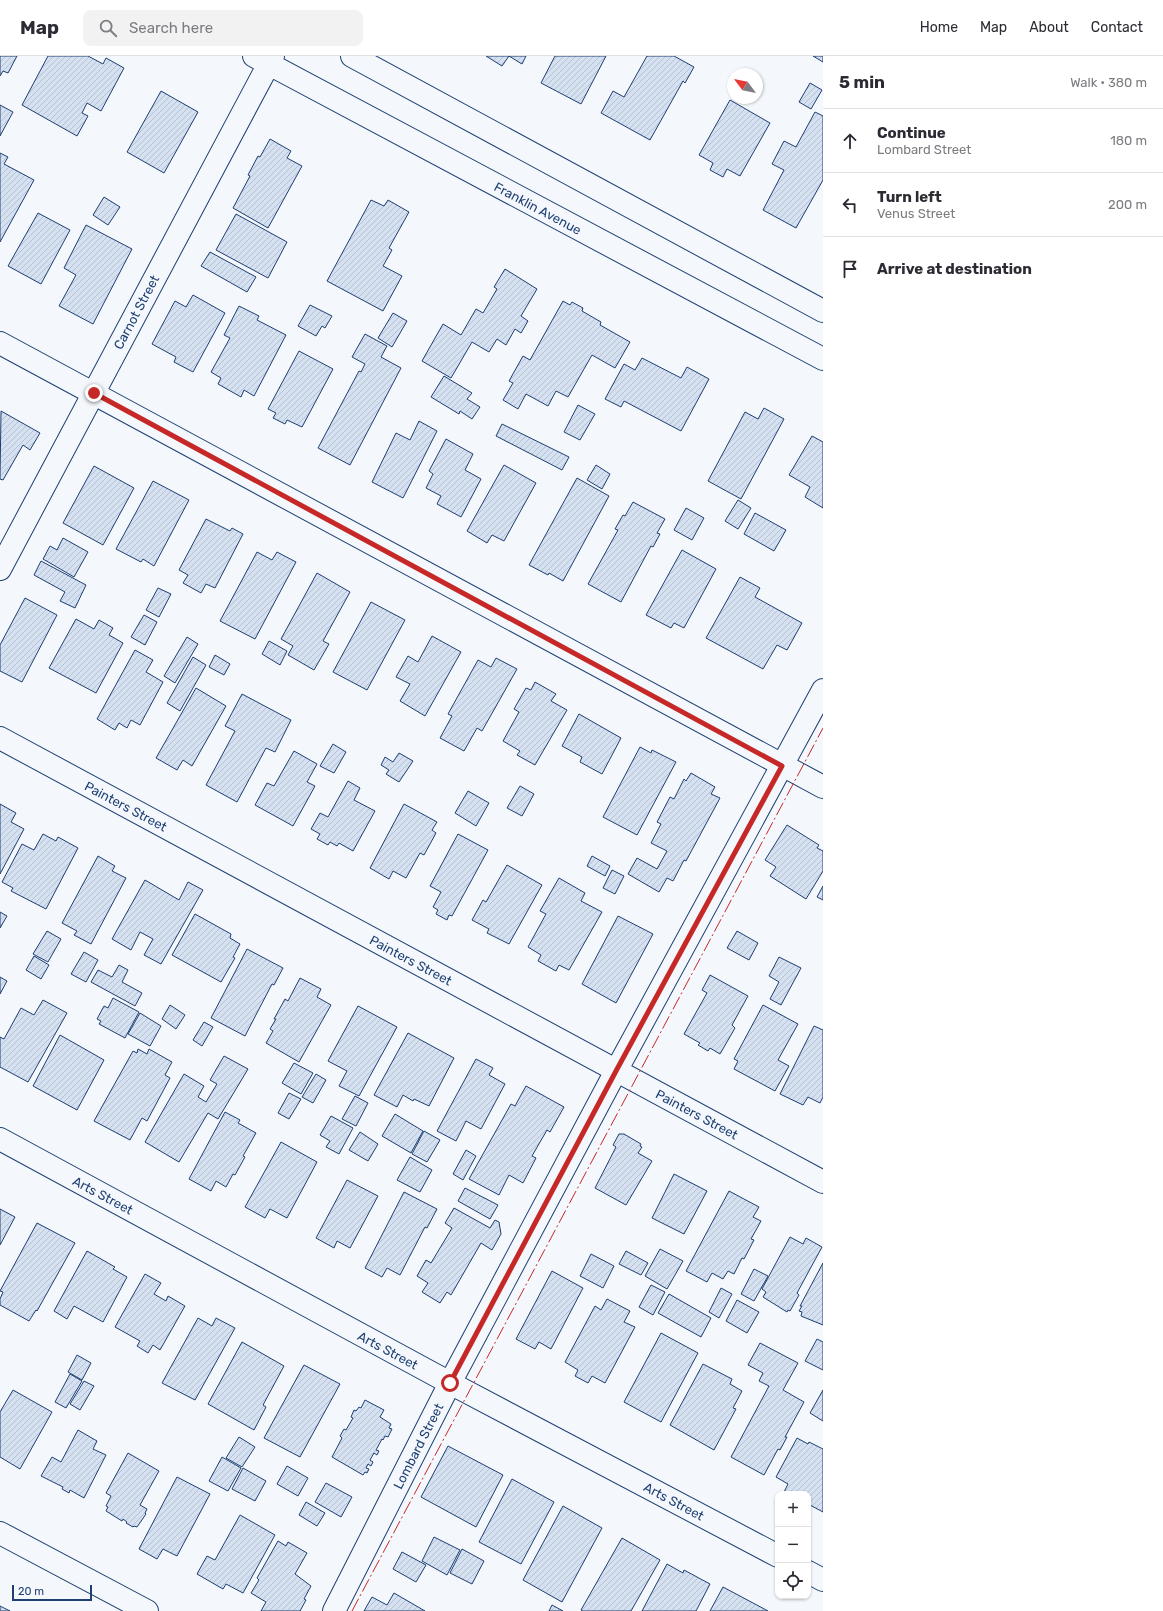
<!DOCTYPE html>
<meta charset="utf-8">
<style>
:root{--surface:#fff;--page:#f2f2f3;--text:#2b2b33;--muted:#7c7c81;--line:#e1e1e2}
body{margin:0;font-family:Rubik,sans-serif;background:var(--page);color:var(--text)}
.controls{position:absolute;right:12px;bottom:12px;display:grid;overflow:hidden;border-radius:8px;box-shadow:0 1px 3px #0004}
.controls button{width:36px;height:36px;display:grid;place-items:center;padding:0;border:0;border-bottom:1px solid var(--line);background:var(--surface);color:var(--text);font:20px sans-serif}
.compass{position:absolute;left:727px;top:12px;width:36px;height:36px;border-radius:50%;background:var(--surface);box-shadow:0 1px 3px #0004;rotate:302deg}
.scale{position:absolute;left:12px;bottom:10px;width:80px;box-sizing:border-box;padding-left:4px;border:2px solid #1d3f73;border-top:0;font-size:11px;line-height:14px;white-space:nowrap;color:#1d3f73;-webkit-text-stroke:3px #f4f7fb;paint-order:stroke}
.stop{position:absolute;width:12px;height:12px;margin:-9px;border:3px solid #c62828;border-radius:50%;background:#fff}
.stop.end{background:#c62828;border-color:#fff;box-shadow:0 1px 4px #0008}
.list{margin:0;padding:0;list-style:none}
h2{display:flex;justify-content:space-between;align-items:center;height:52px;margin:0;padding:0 16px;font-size:17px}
h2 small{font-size:13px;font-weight:400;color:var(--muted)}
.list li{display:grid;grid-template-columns:26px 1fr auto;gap:12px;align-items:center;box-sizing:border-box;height:64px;padding:0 16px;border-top:1px solid var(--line)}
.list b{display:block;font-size:15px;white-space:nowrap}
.list p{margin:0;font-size:13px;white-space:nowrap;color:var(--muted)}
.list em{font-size:13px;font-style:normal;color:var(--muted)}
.icon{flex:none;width:22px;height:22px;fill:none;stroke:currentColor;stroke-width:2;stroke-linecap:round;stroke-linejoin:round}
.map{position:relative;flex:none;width:823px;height:1555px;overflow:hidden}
header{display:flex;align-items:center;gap:24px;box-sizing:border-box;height:56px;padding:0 20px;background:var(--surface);border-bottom:1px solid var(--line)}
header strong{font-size:19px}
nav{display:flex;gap:22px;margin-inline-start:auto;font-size:14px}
.search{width:280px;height:36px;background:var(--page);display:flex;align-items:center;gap:10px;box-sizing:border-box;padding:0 14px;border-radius:8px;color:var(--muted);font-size:15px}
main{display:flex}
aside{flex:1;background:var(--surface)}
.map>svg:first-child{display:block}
.building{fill:url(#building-hatch);stroke:#1d3f73}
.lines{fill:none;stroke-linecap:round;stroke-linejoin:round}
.minor-casing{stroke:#1d3f73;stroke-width:24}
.minor{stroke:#f4f7fb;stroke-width:22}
.power{stroke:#c62828;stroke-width:1;stroke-dasharray:14 3 2 3;stroke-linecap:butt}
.route{stroke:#c62828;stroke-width:5}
.labels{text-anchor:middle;stroke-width:3;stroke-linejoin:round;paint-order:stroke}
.street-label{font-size:13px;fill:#1d3f73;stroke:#f4f7fb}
</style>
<header>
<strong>Map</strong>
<div class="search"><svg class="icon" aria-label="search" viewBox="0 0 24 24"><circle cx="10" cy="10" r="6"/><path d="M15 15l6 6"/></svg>Search here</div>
<nav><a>Home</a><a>Map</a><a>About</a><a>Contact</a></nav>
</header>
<main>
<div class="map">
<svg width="823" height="1555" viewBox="0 0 823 1555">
<defs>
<pattern id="building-hatch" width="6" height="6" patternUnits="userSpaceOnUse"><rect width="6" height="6" fill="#d5e0f0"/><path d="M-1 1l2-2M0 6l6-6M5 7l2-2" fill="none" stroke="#b6c1d1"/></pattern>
</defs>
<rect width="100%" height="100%" fill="#f4f7fb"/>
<!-- building -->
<path class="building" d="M 0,0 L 17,0 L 8,17 L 3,15 L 0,20 Z
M 48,0 L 88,0 L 103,8 L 106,2 L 124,12 L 101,55 L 87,47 L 82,57 L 88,60 L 77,80 L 22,49 Z
M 486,0 L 509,0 L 502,10 Z
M 509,0 L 526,0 L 522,8 Z
M 555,0 L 606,0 L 581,48 L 541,27 Z
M 647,0 L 674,0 L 694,11 L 685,27 L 683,25 L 650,84 L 601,57 L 613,35 L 624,41 Z
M 813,0 L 823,0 L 823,6 Z
M 810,27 L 822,34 L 811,53 L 799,46 Z
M 161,35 L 198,56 L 164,117 L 127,96 Z
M 730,44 L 770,67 L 740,120 L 727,113 L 723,121 L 710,114 L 713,107 L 699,99 Z
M 0,49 L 13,56 L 0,80 Z
M 815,56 L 823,60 L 823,124 L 796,172 L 763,154 L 784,114 L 772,108 L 784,85 L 796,91 Z
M 270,83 L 291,95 L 287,102 L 302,110 L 268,172 L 233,152 L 250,120 L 248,119 L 258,100 L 260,101 Z
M 0,97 L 8,101 L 4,108 L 34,124 L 0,186 Z
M 104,141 L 120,151 L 108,169 L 93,159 Z
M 371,144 L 384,150 L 388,144 L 409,156 L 389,192 L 392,194 L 383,210 L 402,220 L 383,255 L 327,225 Z
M 38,157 L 70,174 L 41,228 L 8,210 Z
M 236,158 L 287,186 L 268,222 L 216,194 Z
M 86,169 L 132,193 L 93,268 L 59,250 L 76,219 L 64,212 Z
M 210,196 L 256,221 L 247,236 L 201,210 Z
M 505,213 L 537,233 L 521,260 L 528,265 L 521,277 L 515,273 L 506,289 L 497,283 L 489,296 L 472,286 L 451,322 L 422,305 L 443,268 L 461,279 L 476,253 L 483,257 L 497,233 L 494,231 Z
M 193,239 L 225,257 L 193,316 L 174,306 L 176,301 L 152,288 L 175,245 L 186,251 Z
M 563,245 L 570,249 L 572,246 L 583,252 L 582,255 L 601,266 L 600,269 L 630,286 L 615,312 L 592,299 L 568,341 L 556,335 L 548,350 L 526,338 L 518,353 L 503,344 L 513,327 L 509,325 L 523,300 L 530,304 Z
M 310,249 L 332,260 L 325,272 L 322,270 L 316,280 L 298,270 Z
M 239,250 L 259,260 L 257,264 L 286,279 L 254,340 L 244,334 L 241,341 L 218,328 L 221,322 L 211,316 L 230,282 L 224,279 Z
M 393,257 L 407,265 L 392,291 L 378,282 Z
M 365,278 L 387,290 L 381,301 L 401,312 L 350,409 L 318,392 L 359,315 L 361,316 L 365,308 L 352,301 Z
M 299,295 L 333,313 L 302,371 L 287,364 L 285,368 L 273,362 L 276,357 L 268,353 Z
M 642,302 L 681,322 L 687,311 L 709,323 L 681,375 L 624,345 L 621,351 L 605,343 L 624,308 L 635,314 Z
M 444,320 L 472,337 L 467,343 L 480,351 L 472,363 L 460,355 L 459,358 L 431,341 Z
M 578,349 L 595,358 L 580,384 L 564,376 Z
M 764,352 L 784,363 L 741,443 L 708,425 L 745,356 L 758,363 Z
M 1,355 L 40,377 L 30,394 L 23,389 L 3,424 L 0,423 Z
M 419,365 L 437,375 L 403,442 L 372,426 L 396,377 L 410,384 Z
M 502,368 L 569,401 L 562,414 L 496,380 Z
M 812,380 L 823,386 L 823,452 L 805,441 L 810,431 L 789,419 Z
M 446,383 L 473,398 L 465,414 L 481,423 L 461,461 L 437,448 L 441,440 L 426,432 L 433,418 L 429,415 Z
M 504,409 L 536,427 L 504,485 L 492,479 L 487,487 L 467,475 Z
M 596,409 L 610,418 L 602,433 L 587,424 Z
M 94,410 L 134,432 L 103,489 L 63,467 Z
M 577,422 L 609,440 L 563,525 L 549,517 L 548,519 L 529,509 Z
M 153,425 L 189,444 L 154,510 L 143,503 L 141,506 L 116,493 Z
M 738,444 L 751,452 L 738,473 L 725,465 Z
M 633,446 L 665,463 L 657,477 L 660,478 L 653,491 L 651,490 L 621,546 L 588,528 L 618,474 L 615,473 L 623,459 L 625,460 Z
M 686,452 L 704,462 L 692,484 L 674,474 Z
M 755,457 L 786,474 L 774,495 L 744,478 Z
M 206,463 L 230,475 L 232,472 L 243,478 L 215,532 L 206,528 L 201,537 L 183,527 L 188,519 L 179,514 Z
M 63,482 L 88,496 L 74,521 L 43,503 L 50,490 L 57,494 Z
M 682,494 L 716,513 L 684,572 L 674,567 L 671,572 L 646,559 Z
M 257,496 L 272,504 L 277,496 L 296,506 L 255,583 L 220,565 Z
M 41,505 L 86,529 L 75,552 L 60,545 L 65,536 L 34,519 Z
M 317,517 L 350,536 L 323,585 L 329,588 L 314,614 L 288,599 L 293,590 L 281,583 Z
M 740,521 L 760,532 L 755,541 L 802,567 L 787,594 L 777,589 L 763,613 L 706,582 Z
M 158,532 L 171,538 L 159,561 L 146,554 Z
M 25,542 L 57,559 L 22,626 L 0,615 L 0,589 Z
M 371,546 L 405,564 L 367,634 L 333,616 Z
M 144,559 L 157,566 L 145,589 L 131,581 Z
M 76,563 L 94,573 L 99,564 L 113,572 L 109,579 L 123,587 L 96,637 L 49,612 Z
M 432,580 L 461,596 L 425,660 L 400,645 L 410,628 L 396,621 L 408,600 L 418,606 Z
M 187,581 L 198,588 L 175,627 L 164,620 Z
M 269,585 L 287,595 L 280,609 L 262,598 Z
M 135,594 L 153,604 L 146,616 L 163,626 L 140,669 L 131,664 L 127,672 L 119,667 L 115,674 L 97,663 Z
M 215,599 L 230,608 L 224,619 L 209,611 Z
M 193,601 L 206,609 L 180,655 L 167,647 Z
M 496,602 L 517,613 L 482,675 L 477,672 L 464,695 L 440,682 L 452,660 L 448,658 L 478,604 L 491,611 Z
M 535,626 L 556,638 L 551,645 L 567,654 L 535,709 L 517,699 L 520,695 L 503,685 L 519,656 L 514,653 L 526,632 L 531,634 Z
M 196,632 L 226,650 L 192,710 L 183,704 L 177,714 L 156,702 Z
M 242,638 L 291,664 L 275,696 L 266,692 L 237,746 L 206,729 L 235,675 L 225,670 Z
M 579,658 L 621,682 L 602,718 L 580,706 L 582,701 L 562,690 Z
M 333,688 L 346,696 L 334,717 L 320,710 Z
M 640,691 L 651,697 L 652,694 L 676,706 L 637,779 L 603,761 Z
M 294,695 L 317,708 L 307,726 L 315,730 L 293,770 L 255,749 L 267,727 L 274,730 Z
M 399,697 L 413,705 L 399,726 L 386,718 L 389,714 L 381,709 L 385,701 L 393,706 Z
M 691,717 L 715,731 L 711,738 L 720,742 L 686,805 L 684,804 L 673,825 L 667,822 L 659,836 L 628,818 L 637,802 L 657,813 L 667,795 L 651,787 L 661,768 L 657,766 L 670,741 L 674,743 L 684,723 L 686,725 Z
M 348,725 L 360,732 L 354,744 L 375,755 L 353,795 L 339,787 L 337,790 L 330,786 L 328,789 L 317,783 L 320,778 L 311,773 L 320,757 L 328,761 Z
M 520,730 L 534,738 L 522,760 L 507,752 Z
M 468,735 L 489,747 L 476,770 L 455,757 Z
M 0,748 L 16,757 L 11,766 L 24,773 L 0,818 Z
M 404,748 L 437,766 L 432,774 L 436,777 L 424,799 L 420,797 L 406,822 L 393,815 L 389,823 L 370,812 Z
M 787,769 L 819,789 L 817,792 L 823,795 L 823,815 L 806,843 L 770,820 L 776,811 L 765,804 Z
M 43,778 L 56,785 L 58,781 L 78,792 L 46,853 L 11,835 L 13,832 L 2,826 L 22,788 L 34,794 Z
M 458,778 L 488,794 L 452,860 L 449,859 L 447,864 L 436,858 L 438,854 L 433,851 L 441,836 L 430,830 Z
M 98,800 L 115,810 L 112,815 L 126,822 L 91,888 L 74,879 L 77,875 L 62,867 Z
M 592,800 L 610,810 L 605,820 L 587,810 Z
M 507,809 L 542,829 L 509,888 L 487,877 L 489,873 L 472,864 L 483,844 L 486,846 Z
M 612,814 L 624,820 L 615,838 L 603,832 Z
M 559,822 L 585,837 L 581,845 L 602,856 L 569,914 L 559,909 L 556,915 L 538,905 L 541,899 L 528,891 L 546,858 L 540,855 Z
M 145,824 L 179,844 L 188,826 L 203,834 L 161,908 L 144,899 L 153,883 L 140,876 L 131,894 L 112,883 Z
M 823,830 L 823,844 L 817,841 Z
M 0,856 L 7,860 L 0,872 Z
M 195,858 L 231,878 L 230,882 L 240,888 L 233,901 L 235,902 L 221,926 L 172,899 Z
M 618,860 L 653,878 L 616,947 L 582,928 Z
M 47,875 L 61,883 L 48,906 L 33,898 Z
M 737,875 L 758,887 L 749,904 L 727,892 Z
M 247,893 L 283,912 L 274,929 L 272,928 L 245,980 L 211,962 Z
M 84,896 L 98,904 L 86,926 L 71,918 Z
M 34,900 L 49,909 L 41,923 L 26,914 Z
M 779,901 L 801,912 L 781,949 L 770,943 L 779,926 L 769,920 Z
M 119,909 L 128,914 L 122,926 L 142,937 L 135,950 L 91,926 L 98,914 L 112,921 Z
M 710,919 L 748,940 L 732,969 L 735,972 L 720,998 L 710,992 L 708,995 L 698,989 L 700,987 L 684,978 L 707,937 L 702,934 Z
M 0,921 L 7,925 L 0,938 Z
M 300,922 L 321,933 L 317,941 L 331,949 L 299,1006 L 266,987 L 273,975 L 270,973 L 276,963 L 274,963 L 285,943 L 288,945 Z
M 113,942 L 139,956 L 125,982 L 99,968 L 101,965 L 97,963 L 104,950 L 108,952 Z
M 43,944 L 67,957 L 28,1026 L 0,1011 L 0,981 L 4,983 L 21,952 L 34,959 Z
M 170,949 L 185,959 L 176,973 L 162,963 Z
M 763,949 L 798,968 L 778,1004 L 789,1010 L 775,1035 L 734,1013 L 738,1005 L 734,1003 Z
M 358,950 L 397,971 L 359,1040 L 339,1030 L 347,1015 L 328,1005 Z
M 140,957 L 161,970 L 150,990 L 128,978 Z
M 204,966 L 213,971 L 202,990 L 193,984 Z
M 814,970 L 823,974 L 823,1041 L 820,1047 L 808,1041 L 803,1049 L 780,1038 Z
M 408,977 L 454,1002 L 429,1050 L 414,1043 L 413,1045 L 403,1039 L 397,1051 L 374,1039 Z
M 60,979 L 104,1004 L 77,1054 L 33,1030 Z
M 138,993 L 147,998 L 149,993 L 172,1006 L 165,1019 L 170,1022 L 147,1065 L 142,1062 L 130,1084 L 94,1065 L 133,995 L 137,997 Z
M 224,1000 L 248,1013 L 218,1063 L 208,1057 L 179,1106 L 145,1086 L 184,1018 L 204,1030 L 198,1041 L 206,1046 L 217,1028 L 210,1024 Z
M 476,1003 L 493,1012 L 489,1019 L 505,1028 L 481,1073 L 466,1065 L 456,1085 L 437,1075 Z
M 294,1007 L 313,1017 L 301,1038 L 282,1027 Z
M 316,1018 L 326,1024 L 313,1047 L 302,1041 Z
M 526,1030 L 564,1051 L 550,1076 L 547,1074 L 532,1100 L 536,1102 L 523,1127 L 509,1119 L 499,1139 L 469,1123 L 511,1048 L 515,1050 Z
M 289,1037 L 301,1043 L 289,1063 L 278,1057 Z
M 355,1040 L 368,1047 L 356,1070 L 342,1063 Z
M 225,1056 L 240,1064 L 238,1067 L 256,1077 L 243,1100 L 245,1101 L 235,1119 L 233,1118 L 226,1131 L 216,1125 L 211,1135 L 189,1123 Z
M 395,1058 L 423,1075 L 411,1097 L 382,1080 Z
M 331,1060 L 353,1072 L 339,1098 L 326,1091 L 330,1085 L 320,1079 Z
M 424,1075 L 440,1084 L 427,1106 L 412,1098 Z
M 360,1076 L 378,1088 L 368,1105 L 349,1094 Z
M 619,1078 L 624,1078 L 641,1088 L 640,1090 L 642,1091 L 638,1097 L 652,1105 L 626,1149 L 595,1132 L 616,1091 L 613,1089 Z
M 281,1086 L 317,1106 L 287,1162 L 270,1153 L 265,1162 L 245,1151 Z
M 466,1094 L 476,1100 L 463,1124 L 453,1118 Z
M 410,1101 L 432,1114 L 420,1136 L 397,1124 Z
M 674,1118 L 707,1135 L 684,1178 L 652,1162 Z
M 347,1124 L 378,1140 L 350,1192 L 337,1185 L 334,1192 L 316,1182 Z
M 465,1132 L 498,1149 L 490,1163 L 458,1145 Z
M 729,1135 L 759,1151 L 753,1161 L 761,1165 L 751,1183 L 754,1184 L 744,1203 L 742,1202 L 734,1218 L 728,1215 L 723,1223 L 712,1217 L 707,1226 L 686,1215 Z
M 404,1136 L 437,1153 L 427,1172 L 425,1171 L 400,1219 L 387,1212 L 382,1221 L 365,1212 Z
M 454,1152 L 490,1172 L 495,1164 L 499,1166 L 501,1178 L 492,1194 L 481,1187 L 451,1239 L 447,1236 L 440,1247 L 422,1236 L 428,1227 L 417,1220 L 426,1204 L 431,1207 L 452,1172 L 445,1167 Z
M 0,1153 L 15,1161 L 0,1189 Z
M 37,1167 L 75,1187 L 37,1255 L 36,1254 L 29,1265 L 0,1249 L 0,1243 L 3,1236 L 0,1235 Z
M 790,1181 L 803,1188 L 806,1182 L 822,1191 L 797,1237 L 799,1239 L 790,1255 L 788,1254 L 787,1256 L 763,1241 L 766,1236 L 762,1233 Z
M 660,1193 L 683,1205 L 667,1233 L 645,1220 Z
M 87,1195 L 115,1211 L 113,1213 L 127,1221 L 103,1266 L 74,1250 L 67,1263 L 54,1255 Z
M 626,1195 L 648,1207 L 641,1219 L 619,1208 Z
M 591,1198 L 614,1210 L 603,1232 L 580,1220 Z
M 823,1207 L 823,1269 L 801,1260 L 802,1256 L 799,1255 L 802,1250 L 800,1250 Z
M 754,1213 L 768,1220 L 754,1245 L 741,1238 Z
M 552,1215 L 583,1232 L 551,1293 L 539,1286 L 535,1293 L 516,1283 Z
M 145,1218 L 161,1227 L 154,1238 L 166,1245 L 168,1240 L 185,1250 L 160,1294 L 153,1289 L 148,1297 L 137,1290 L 140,1285 L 115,1271 Z
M 651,1229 L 665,1236 L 653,1259 L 639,1251 Z
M 721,1232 L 732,1238 L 719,1262 L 709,1256 Z
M 669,1238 L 711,1262 L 701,1281 L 658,1257 Z
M 607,1243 L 630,1255 L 624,1266 L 635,1271 L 605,1327 L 592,1320 L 588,1327 L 575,1320 L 578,1314 L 565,1306 L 595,1250 L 601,1254 Z
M 737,1244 L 759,1256 L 747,1277 L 726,1265 Z
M 198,1262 L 212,1270 L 216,1262 L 235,1272 L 195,1344 L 162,1327 Z
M 661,1277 L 698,1297 L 661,1366 L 624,1346 Z
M 817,1283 L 823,1286 L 823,1314 L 805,1305 Z
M 242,1286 L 284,1310 L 263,1349 L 266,1351 L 254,1374 L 208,1348 Z
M 760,1287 L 798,1307 L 783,1334 L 804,1346 L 785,1381 L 787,1381 L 780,1394 L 778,1393 L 764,1419 L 731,1401 L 769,1330 L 759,1325 L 763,1317 L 748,1309 Z
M 77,1299 L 91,1307 L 82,1324 L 68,1316 Z
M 703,1308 L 732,1323 L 730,1328 L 742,1335 L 733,1352 L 736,1353 L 714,1394 L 670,1369 Z
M 304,1309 L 340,1328 L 300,1401 L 264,1382 Z
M 70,1318 L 82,1325 L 66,1352 L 55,1346 Z
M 84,1325 L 94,1330 L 80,1354 L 70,1348 Z
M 13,1334 L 52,1356 L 20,1413 L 0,1401 L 0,1356 Z
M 823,1334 L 823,1365 L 810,1357 Z
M 365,1344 L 384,1354 L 380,1361 L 391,1368 L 389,1372 L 392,1373 L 388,1381 L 385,1380 L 383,1384 L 382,1383 L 376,1394 L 379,1395 L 377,1399 L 374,1397 L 370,1404 L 373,1406 L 371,1410 L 368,1408 L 366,1412 L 369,1413 L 367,1417 L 365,1416 L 363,1419 L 332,1401 L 342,1382 L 340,1380 L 344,1373 L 346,1374 L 353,1362 L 351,1361 L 354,1354 L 356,1355 L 359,1351 L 361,1352 Z
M 78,1374 L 97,1385 L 93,1393 L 106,1399 L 84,1442 L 70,1434 L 69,1437 L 62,1433 L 63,1431 L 41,1420 L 52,1401 L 61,1406 Z
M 239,1381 L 255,1391 L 242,1411 L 226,1402 Z
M 797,1382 L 808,1388 L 809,1386 L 823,1393 L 823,1456 L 808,1448 L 808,1438 L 789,1438 L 784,1436 L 788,1428 L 776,1421 Z
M 448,1390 L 503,1419 L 476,1471 L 421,1441 Z
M 128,1397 L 159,1415 L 140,1449 L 147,1453 L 145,1457 L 146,1458 L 137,1471 L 134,1470 L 133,1471 L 126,1467 L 127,1466 L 123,1463 L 122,1465 L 106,1455 L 108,1451 L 106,1450 L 111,1440 L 106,1437 Z
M 222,1401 L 241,1412 L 228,1435 L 209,1425 Z
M 287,1410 L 308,1422 L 298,1440 L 277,1428 Z
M 243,1412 L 266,1425 L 255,1445 L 232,1433 Z
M 177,1421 L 210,1438 L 177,1500 L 163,1493 L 157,1503 L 139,1493 Z
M 512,1423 L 554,1446 L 521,1508 L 479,1486 Z
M 326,1427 L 352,1441 L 341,1461 L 315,1446 Z
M 306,1446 L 325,1457 L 317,1470 L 299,1459 Z
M 563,1450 L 602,1472 L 562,1546 L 523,1524 Z
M 240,1459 L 275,1479 L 243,1537 L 226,1528 L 223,1533 L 197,1518 L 207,1500 L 215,1504 Z
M 434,1481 L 460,1494 L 447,1519 L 422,1505 Z
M 622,1482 L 660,1504 L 631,1555 L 583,1555 L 581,1554 Z
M 278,1485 L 286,1490 L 288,1486 L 307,1497 L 295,1518 L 311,1530 L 304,1543 L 306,1544 L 300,1555 L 261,1555 L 266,1546 L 251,1537 L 259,1524 L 257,1522 Z
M 462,1493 L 484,1505 L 472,1528 L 450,1517 Z
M 402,1496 L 426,1509 L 416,1526 L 393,1513 Z
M 667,1508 L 683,1517 L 684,1514 L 710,1528 L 696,1555 L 642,1555 Z
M 723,1531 L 768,1555 L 710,1555 Z
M 394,1537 L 425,1555 L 364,1555 L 372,1541 L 387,1549 Z
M 552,1549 L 563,1555 L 549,1555 Z
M 0,1550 L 10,1555 L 0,1555 Z"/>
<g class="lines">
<!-- minor casing -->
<g class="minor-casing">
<path id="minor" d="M 254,0 L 823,303
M 352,0 L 823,255
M 0,287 L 823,731
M 0,513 L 273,0
M 0,682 L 823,1126
M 0,1083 L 450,1327 L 778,1500
M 0,1477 L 147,1555
M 808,1516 L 823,1524
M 334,1555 L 450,1327 L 616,1015 L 823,634"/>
</g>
<!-- minor -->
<use href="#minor" class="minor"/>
<!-- power -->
<path class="power" d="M 352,1555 L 823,672"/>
</g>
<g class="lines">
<!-- route -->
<path class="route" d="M 94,337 L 782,710 L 616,1015 L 450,1327"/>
</g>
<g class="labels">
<!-- street labels -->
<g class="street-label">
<text transform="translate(538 152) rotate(28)" y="5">Franklin Avenue</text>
<text transform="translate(136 256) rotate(-62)" y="5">Carnot Street</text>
<text transform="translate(126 750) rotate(28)" y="5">Painters Street</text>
<text transform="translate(411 904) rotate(28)" y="5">Painters Street</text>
<text transform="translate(697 1058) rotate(28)" y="5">Painters Street</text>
<text transform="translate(103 1139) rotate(28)" y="5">Arts Street</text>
<text transform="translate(388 1294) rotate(28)" y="5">Arts Street</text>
<text transform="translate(418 1390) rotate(-63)" y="5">Lombard Street</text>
<text transform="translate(674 1445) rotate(28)" y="5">Arts Street</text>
</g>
</g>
</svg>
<div class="controls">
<button>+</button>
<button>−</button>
<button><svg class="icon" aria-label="locate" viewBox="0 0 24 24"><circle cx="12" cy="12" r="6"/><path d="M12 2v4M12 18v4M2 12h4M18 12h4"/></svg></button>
</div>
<svg class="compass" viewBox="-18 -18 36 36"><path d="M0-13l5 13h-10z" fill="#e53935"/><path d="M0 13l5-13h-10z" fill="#7c7c81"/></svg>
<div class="scale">20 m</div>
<div class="stop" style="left:450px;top:1327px"></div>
<div class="stop end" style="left:94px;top:337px"></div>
</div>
<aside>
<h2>5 min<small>Walk · 380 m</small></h2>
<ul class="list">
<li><svg class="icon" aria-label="ahead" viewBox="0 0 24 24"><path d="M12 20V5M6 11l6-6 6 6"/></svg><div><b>Continue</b><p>Lombard Street</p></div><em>180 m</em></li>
<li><svg class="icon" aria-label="left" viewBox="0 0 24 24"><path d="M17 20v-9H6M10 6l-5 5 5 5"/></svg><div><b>Turn left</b><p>Venus Street</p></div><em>200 m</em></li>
<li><svg class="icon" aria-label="arrive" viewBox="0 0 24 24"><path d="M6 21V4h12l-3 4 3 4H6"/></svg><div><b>Arrive at destination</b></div></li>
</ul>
</aside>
</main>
